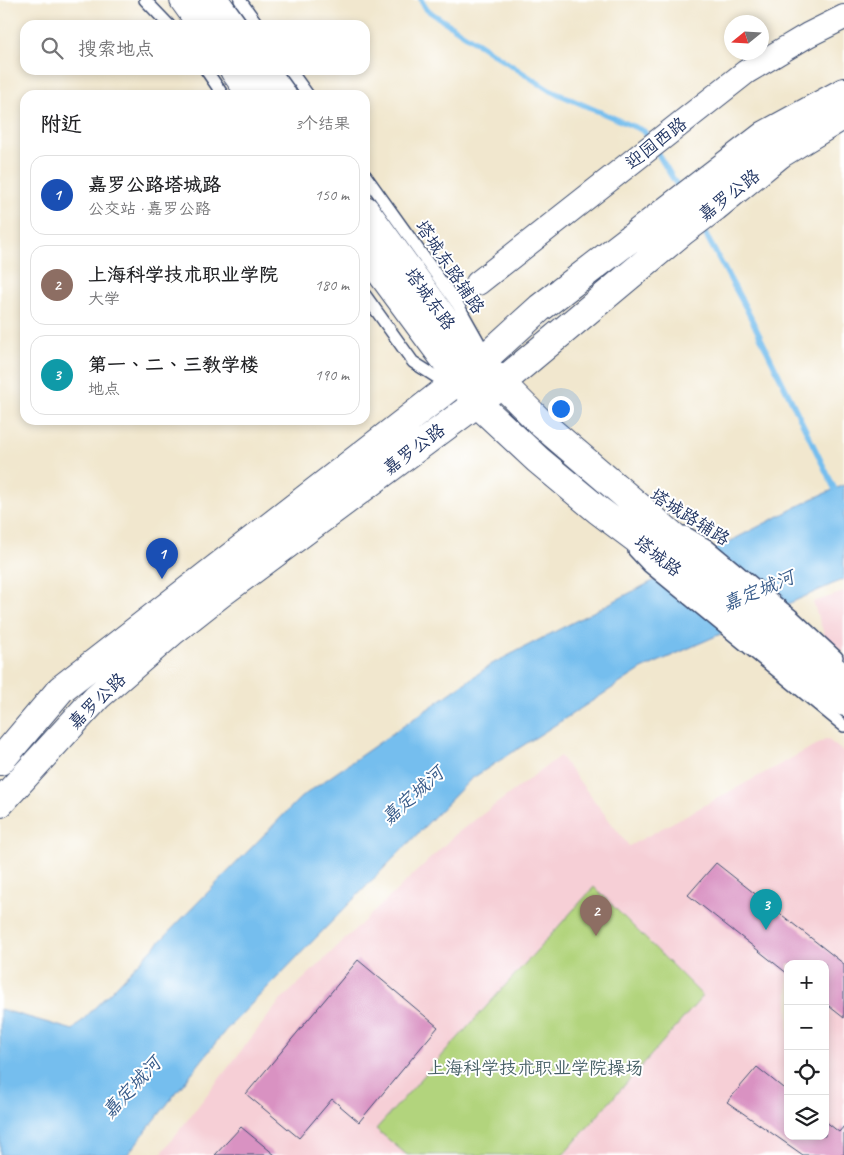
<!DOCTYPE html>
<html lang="zh">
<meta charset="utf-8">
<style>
:root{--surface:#fff;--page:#f6f6f6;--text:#202124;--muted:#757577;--line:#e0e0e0;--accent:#c8321e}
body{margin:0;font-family:Caveat,"LXGW WenKai TC",sans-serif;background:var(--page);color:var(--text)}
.controls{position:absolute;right:15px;bottom:15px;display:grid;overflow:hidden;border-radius:10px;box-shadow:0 2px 8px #0003}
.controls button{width:45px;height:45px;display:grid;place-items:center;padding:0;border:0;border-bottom:1px solid var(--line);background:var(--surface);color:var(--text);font:25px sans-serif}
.compass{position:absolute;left:724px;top:15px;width:45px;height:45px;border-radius:50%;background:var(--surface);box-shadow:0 2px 8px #0003;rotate:252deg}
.you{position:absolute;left:560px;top:408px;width:18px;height:18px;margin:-12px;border:4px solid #fff;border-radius:50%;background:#1a73e8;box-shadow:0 0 0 8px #1a73e833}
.badge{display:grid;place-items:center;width:32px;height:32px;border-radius:50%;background:var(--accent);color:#fff;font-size:16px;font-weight:700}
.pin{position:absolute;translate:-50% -41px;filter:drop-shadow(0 1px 2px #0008)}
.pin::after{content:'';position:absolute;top:26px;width:18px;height:15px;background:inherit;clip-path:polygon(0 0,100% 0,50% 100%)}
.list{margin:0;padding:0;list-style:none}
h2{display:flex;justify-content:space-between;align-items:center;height:65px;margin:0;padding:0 20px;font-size:21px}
h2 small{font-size:16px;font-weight:400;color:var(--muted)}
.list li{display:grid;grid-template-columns:32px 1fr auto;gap:15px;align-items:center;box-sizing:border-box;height:80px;margin:0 10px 10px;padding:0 10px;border:1px solid var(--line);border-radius:15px}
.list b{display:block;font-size:19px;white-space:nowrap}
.list p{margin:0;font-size:16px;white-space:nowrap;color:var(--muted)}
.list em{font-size:16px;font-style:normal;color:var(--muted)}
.icon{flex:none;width:28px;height:28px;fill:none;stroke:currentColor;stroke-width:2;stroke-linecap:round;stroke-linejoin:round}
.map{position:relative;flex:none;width:844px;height:1155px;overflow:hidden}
.search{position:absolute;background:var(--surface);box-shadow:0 2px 8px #0003;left:20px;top:20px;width:350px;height:55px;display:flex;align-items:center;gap:12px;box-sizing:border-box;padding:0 18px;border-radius:15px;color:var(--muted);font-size:19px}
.panel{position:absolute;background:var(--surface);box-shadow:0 2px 8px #0003;left:20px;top:90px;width:350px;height:335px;border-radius:15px}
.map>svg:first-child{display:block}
.built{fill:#f6cfd6;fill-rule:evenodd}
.green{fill:#b2d47d;stroke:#66826e}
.water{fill:#75beee;stroke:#4876a6}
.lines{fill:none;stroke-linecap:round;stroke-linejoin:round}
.stream{stroke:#75beee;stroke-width:5.5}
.building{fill:#d992c2}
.lane-casing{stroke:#3b4b6f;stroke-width:14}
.street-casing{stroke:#3b4b6f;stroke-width:26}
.primary-casing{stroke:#3b4b6f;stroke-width:30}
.lane{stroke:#fff;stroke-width:11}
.street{stroke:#fff;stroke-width:24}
.primary{stroke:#fff;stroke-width:28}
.labels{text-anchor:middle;stroke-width:4;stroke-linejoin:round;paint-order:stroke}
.street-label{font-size:18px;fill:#1b2f5e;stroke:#fff}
.park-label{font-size:18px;fill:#486167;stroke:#fff}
.water-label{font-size:19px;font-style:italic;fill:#365a89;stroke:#fff}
</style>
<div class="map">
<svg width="844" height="1155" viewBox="0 0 844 1155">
<rect width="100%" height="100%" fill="#fff"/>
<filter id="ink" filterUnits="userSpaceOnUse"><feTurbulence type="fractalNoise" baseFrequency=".02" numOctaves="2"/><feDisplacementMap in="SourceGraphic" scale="10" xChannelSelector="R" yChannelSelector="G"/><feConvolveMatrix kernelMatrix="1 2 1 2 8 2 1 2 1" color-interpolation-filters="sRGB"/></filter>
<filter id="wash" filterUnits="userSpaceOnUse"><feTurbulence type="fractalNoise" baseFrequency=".0096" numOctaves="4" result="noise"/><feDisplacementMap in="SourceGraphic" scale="20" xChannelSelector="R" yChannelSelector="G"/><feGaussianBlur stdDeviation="1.12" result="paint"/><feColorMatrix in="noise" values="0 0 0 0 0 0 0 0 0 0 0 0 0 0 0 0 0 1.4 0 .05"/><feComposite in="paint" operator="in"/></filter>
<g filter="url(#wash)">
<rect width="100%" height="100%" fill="#f1e7ce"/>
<!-- built -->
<path class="built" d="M 844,592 L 844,652 L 825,637 L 813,602 Z
M 827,739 L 844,752 L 844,1155 L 160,1155 L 280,1001 L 456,834 L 560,756 L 629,846 ZM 788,964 L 825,964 L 825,1136 L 788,1136 Z"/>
<!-- green -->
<path class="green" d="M 594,887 L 703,996 L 563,1155 L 407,1155 L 376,1129 Z"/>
<!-- water -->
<path class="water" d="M 844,485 L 844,579 L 642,669 L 471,779 L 225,1031 L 127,1155 L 0,1155 L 0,1009 L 73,1030 L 300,798 L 492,664 L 812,499 Z"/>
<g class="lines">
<!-- stream -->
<path class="stream" d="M 421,0 L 427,10 L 549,90 L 644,131 L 650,141
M 655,149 L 680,190
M 701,226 L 746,308 L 844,508"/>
</g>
<g id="blocks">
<!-- building -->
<path class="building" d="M 716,863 L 844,964 L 844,1018 L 825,1003 L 825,964 L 788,964 L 788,974 L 688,895 Z
M 358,960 L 438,1027 L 359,1122 L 332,1099 L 299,1138 L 246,1094 Z
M 757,1067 L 788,1092 L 788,1136 L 825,1136 L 825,1121 L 839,1132 L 844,1126 L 844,1155 L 803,1155 L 727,1102 Z
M 241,1127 L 275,1155 L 215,1155 Z"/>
</g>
</g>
<g filter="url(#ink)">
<use href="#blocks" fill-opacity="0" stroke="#3b4b6f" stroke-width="1"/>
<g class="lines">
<!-- lane casing -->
<g class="lane-casing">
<path id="lane" d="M 145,0 L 169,25
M 240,0 L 258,25
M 206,70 L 223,95
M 290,70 L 308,95
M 365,175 L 458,305 L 481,346
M 365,295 L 413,362 L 452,387
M 685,532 L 707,545 L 794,617 L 837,657
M 634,551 L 648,566 L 844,726"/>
</g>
<!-- street casing -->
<g class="street-casing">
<path id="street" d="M 478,283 L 746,72 L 808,35 L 844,17"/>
</g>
<!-- primary casing -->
<g class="primary-casing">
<path id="primary" d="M 184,0 L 202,25
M 214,0 L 232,25
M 234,70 L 252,95
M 264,70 L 282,95
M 365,210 L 452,330 L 501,383 L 542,424 L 777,625 L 844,679
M 365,251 L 477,403 L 538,460 L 598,510 L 666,561 L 758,636 L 844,702
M 0,761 L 61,689 L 451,386 C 465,381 481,370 486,357 L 540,308 L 765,135 L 844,92
M 0,803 L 97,697 L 173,631 L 220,594 L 477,403 L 683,231 L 715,207 L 780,154 L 844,115"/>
</g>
<!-- lane -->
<use href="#lane" class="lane"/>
<!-- street -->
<use href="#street" class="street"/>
<!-- primary -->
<use href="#primary" class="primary"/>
</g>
</g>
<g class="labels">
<!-- street labels -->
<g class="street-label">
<text transform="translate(656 143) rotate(-38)" y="6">迎园西路</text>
<text transform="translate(729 195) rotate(-38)" y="6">嘉罗公路</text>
<text transform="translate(450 267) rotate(56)" y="6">塔城东路辅路</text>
<text transform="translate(430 299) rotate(54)" y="6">塔城东路</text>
<text transform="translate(414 449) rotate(-37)" y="6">嘉罗公路</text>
<text transform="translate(690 517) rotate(32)" y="6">塔城路辅路</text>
<text transform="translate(658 556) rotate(38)" y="6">塔城路</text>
<text transform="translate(97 701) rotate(-44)" y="6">嘉罗公路</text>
</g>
<!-- park labels -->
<g class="park-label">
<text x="535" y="1074">上海科学技术职业学院操场</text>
</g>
<!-- water labels -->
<g class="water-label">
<text transform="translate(758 590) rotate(-23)" y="7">嘉定城河</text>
<text transform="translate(412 795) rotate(-42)" y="7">嘉定城河</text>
<text transform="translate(131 1087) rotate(-47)" y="7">嘉定城河</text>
</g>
</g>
</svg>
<div class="controls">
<button>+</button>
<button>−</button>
<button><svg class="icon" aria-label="locate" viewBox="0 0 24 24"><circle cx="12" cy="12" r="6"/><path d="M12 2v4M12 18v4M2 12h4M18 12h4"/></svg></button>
<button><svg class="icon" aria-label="layers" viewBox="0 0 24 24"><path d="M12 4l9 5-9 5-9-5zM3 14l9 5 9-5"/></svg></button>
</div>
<svg class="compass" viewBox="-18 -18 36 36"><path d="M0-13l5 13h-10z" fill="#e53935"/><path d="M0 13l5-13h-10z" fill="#757577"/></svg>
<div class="you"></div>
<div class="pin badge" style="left:162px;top:579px;background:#1a4fb4">1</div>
<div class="pin badge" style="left:596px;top:936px;background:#8d6e63">2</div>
<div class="pin badge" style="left:766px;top:930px;background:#0f9aa8">3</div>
<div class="search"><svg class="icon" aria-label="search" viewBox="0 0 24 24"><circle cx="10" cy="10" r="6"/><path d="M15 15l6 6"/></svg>搜索地点</div>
<section class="panel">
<h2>附近<small>3个结果</small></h2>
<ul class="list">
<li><span class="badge" style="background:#1a4fb4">1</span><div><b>嘉罗公路塔城路</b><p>公交站 · 嘉罗公路</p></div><em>150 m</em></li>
<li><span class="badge" style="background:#8d6e63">2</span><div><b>上海科学技术职业学院</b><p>大学</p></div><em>180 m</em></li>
<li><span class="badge" style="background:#0f9aa8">3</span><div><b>第一、二、三教学楼</b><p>地点</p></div><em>190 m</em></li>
</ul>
</section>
</div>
